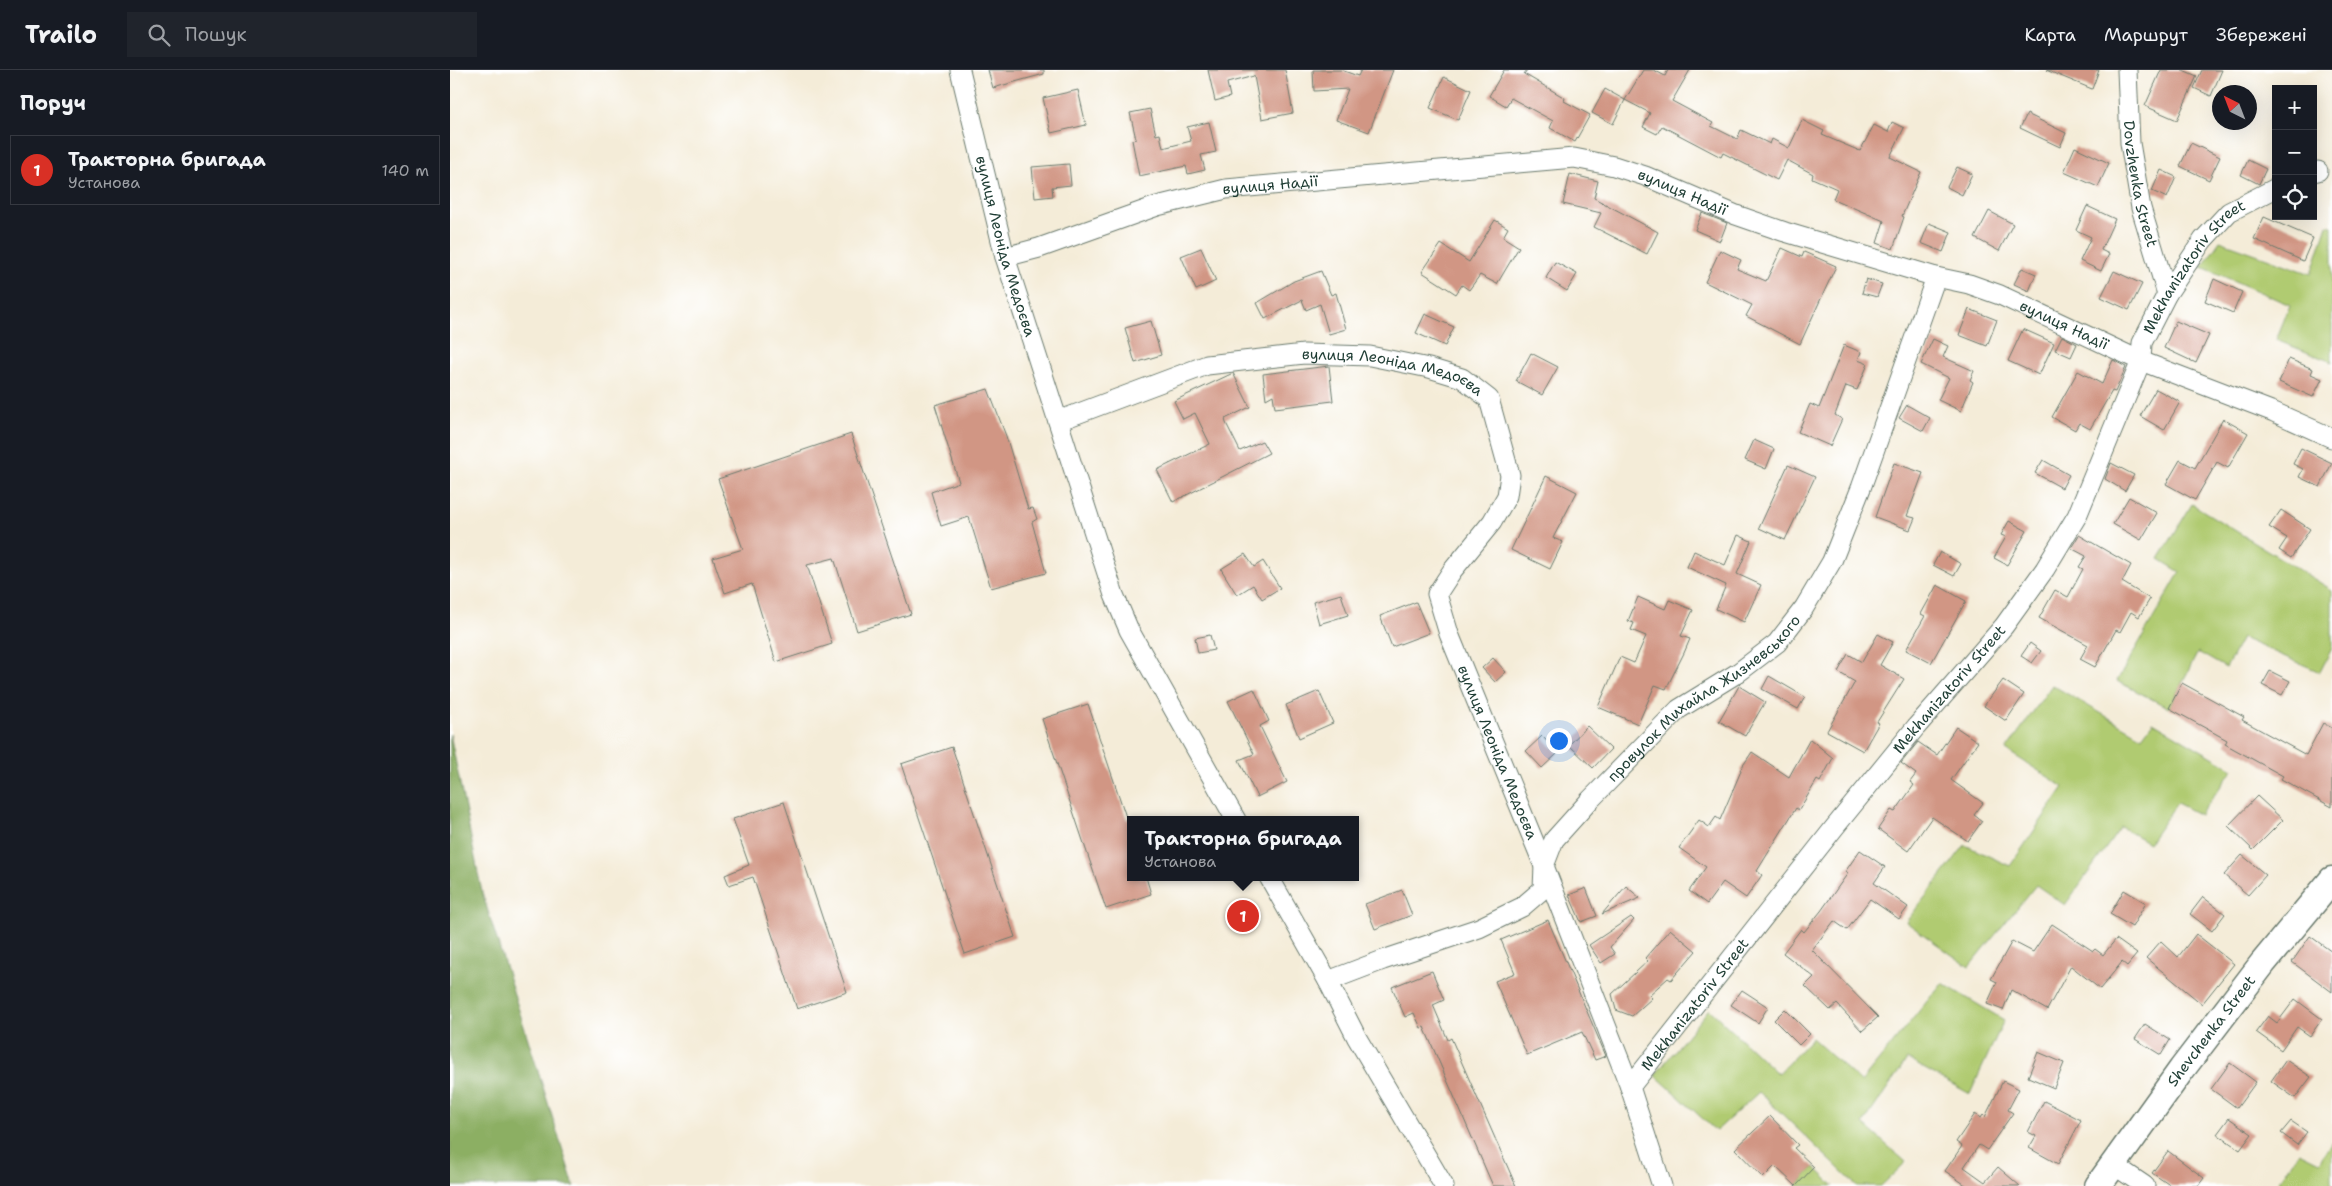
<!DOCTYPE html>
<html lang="uk">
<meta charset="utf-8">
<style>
:root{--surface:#171b24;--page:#20242c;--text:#f1f3f6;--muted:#9ea1a6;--line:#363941;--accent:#d93025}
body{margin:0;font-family:"Shantell Sans",sans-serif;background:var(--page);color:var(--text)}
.controls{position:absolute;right:15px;top:15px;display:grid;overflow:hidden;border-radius:0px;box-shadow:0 5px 20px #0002}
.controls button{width:45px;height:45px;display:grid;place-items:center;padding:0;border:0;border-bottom:1px solid var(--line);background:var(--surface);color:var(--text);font:25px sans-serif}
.compass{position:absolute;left:1762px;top:15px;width:45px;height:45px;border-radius:50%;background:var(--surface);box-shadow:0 5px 20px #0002;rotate:318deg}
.you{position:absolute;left:1108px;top:670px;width:18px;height:18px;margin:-12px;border:4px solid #fff;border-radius:50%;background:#1a73e8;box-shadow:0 0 0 8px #1a73e833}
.badge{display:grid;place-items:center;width:32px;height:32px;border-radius:50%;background:var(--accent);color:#fff;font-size:16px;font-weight:700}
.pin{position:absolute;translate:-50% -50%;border:2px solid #fff;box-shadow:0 1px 5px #0006}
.popup{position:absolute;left:677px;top:746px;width:232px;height:65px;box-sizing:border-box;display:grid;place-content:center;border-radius:0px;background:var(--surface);filter:drop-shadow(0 1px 4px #0005);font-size:16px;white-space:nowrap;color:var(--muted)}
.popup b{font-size:19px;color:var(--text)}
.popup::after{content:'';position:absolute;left:50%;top:100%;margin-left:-10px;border:10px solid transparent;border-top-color:var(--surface)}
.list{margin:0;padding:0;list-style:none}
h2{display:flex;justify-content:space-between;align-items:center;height:65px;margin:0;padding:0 20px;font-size:21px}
h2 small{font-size:16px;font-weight:400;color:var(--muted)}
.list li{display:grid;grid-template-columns:32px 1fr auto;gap:15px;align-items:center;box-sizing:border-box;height:70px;margin:0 10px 10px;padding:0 10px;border:1px solid var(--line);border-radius:0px}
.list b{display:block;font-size:19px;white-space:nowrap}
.list p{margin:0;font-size:16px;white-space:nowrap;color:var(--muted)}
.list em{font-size:16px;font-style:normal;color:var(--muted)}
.icon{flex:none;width:28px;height:28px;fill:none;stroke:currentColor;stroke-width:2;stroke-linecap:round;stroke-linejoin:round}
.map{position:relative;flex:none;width:1882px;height:1116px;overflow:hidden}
header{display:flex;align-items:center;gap:30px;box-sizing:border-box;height:70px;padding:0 25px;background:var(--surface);border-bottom:1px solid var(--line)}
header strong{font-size:24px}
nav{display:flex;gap:28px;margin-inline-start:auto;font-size:18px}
.search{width:350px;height:45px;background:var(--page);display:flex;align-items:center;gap:12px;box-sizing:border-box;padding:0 18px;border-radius:0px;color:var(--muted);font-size:19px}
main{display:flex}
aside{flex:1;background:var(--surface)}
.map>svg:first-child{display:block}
.green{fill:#b0cb71;stroke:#688452}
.forest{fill:#8caf63;stroke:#56764c}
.building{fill:#d19684}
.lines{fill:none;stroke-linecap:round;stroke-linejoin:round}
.street-casing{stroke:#6a7a6d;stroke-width:21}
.secondary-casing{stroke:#6a7a6d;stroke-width:29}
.street{stroke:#fff;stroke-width:19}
.secondary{stroke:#fff;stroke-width:26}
.labels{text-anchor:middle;stroke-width:5;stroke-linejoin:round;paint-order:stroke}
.street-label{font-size:15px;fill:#1f3d34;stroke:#fff}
</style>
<header>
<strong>Trailo</strong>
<div class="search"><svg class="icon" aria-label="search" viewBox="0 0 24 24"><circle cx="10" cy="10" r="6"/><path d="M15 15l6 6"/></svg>Пошук</div>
<nav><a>Карта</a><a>Маршрут</a><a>Збережені</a></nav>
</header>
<main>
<aside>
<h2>Поруч<small></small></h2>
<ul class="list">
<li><span class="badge">1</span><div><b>Тракторна бригада</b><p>Установа</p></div><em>140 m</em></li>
</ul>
</aside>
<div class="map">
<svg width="1882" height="1116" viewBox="0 0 1882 1116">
<rect width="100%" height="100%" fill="#fff"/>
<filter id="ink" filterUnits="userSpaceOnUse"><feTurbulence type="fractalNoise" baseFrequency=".02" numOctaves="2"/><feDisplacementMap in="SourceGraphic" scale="10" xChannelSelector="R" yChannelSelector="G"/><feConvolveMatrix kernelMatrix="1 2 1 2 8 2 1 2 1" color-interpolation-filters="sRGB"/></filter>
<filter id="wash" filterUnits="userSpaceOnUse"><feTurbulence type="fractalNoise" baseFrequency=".0096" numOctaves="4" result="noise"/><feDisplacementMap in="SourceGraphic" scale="20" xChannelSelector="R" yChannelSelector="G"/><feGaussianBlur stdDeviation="1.12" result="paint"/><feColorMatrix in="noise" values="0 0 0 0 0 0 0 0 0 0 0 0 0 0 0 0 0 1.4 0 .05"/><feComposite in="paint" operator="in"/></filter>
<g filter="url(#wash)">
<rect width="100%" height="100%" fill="#f4ecd8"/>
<!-- green -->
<path class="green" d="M 1877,155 L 1882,156 L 1882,292 L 1826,270 L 1840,235 L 1752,197 L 1770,171 L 1861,204 Z
M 1742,434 L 1882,520 L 1882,578 L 1870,602 L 1792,568 L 1776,598 L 1748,582 L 1719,638 L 1667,611 L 1730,502 L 1709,489 Z
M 1602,615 L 1692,667 L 1703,652 L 1783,699 L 1750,745 L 1727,733 L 1699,773 L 1671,757 L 1615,835 L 1586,815 L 1519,897 L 1456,852 L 1515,775 L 1560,796 L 1614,717 L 1556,680 Z
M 1492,913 L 1554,950 L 1520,1024 L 1457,989 L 1413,1054 L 1456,1092 L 1431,1116 L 1407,1116 L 1309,1022 L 1266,1061 L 1205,1005 L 1259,939 L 1328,1004 L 1362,968 L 1411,1012 Z
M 1882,1072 L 1882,1116 L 1831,1116 L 1827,1114 L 1849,1082 L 1869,1092 Z
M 1364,1097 L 1384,1116 L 1346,1116 Z"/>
<!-- forest -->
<path class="forest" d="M 0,664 L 32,822 L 124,1116 L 0,1116 Z"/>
<g id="blocks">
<!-- building -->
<path class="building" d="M 538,0 L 594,0 L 594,4 L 543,18 Z
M 758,0 L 835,0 L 843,43 L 812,49 L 804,6 L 777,13 L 780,27 L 765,31 Z
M 863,0 L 891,0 L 908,6 L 911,0 L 943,0 L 919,62 L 886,50 L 898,19 L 864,21 Z
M 1054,0 L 1077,0 L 1074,4 L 1115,28 L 1114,31 L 1140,45 L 1125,72 L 1100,58 L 1103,51 L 1061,28 L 1056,36 L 1039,26 Z
M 1193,0 L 1204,0 L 1215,6 L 1218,0 L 1240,0 L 1222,31 L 1263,53 L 1261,56 L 1287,69 L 1291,60 L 1320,74 L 1322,69 L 1339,78 L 1352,50 L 1374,61 L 1372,65 L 1410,81 L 1424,55 L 1438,62 L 1442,52 L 1454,58 L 1440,87 L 1471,102 L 1452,146 L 1454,147 L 1443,179 L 1427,173 L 1434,151 L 1383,129 L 1387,119 L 1362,108 L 1363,104 L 1337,90 L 1327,110 L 1273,83 L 1271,87 L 1212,56 L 1207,64 L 1193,57 L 1200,43 L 1175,30 L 1163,54 L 1142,43 L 1155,19 L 1175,30 Z
M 1596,0 L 1649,0 L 1642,19 Z
M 1711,0 L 1733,0 L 1747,6 L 1727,50 L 1695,36 Z
M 1752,0 L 1772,0 L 1761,26 L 1744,18 Z
M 994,7 L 1021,20 L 1008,50 L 980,38 Z
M 628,20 L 636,55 L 601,63 L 593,28 Z
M 700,39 L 706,65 L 710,64 L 713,78 L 741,71 L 737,57 L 759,52 L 766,82 L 751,85 L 755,100 L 738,104 L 736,96 L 689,106 L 682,70 L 686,69 L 680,43 Z
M 1577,44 L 1616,63 L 1610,77 L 1570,58 Z
M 1741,73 L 1770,87 L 1759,110 L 1730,96 Z
M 1625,77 L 1659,93 L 1648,117 L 1614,102 Z
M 1798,90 L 1816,99 L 1809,114 L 1791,105 Z
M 619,94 L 621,115 L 602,117 L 603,126 L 585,128 L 582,97 Z
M 1507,97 L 1522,104 L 1512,125 L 1497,117 Z
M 1711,100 L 1726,107 L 1717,128 L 1702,121 Z
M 1120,104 L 1148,111 L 1144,128 L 1208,162 L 1197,184 L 1144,157 L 1151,143 L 1113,134 Z
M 1637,136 L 1665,149 L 1651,180 L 1659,184 L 1651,201 L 1630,191 L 1641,167 L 1626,160 Z
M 1539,141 L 1563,154 L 1549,181 L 1525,168 Z
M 1252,143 L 1277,153 L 1270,171 L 1245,160 Z
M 1814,147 L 1863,168 L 1853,191 L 1804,169 Z
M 1045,150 L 1058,158 L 1053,167 L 1069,177 L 1047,214 L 1030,205 L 1019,220 L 1012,215 L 1006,224 L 972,202 L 991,174 L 1019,192 Z
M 1479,153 L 1501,162 L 1493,182 L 1471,173 Z
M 751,178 L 766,211 L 746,220 L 731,186 Z
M 1332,178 L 1352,187 L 1354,182 L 1386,196 L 1350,274 L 1296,246 L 1302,235 L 1255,212 L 1270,180 L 1291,190 L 1287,199 L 1316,211 Z
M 1105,192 L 1127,204 L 1117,221 L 1096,208 Z
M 1572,198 L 1586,204 L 1579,221 L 1564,214 Z
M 871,201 L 881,225 L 886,223 L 896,259 L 879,264 L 870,234 L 856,240 L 852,230 L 815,249 L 807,233 L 844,211 Z
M 1664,201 L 1692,214 L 1679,240 L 1651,227 Z
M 1416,209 L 1432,214 L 1427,227 L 1412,223 Z
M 1764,209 L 1792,222 L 1783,243 L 1755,231 Z
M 1519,239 L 1547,250 L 1537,276 L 1509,265 Z
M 975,244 L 1004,257 L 995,276 L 966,263 Z
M 701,251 L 711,285 L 685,293 L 675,258 Z
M 1726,251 L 1759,265 L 1746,293 L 1714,278 Z
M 1573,259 L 1604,273 L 1589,305 L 1558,291 Z
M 1612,266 L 1627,274 L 1621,287 L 1605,280 Z
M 1483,269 L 1498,276 L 1493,287 L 1524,301 L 1520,310 L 1523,312 L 1511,341 L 1488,330 L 1499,308 L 1471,294 Z
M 1394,275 L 1411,282 L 1408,290 L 1418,294 L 1407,320 L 1396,316 L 1385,345 L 1392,349 L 1380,376 L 1348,362 L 1360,334 L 1369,338 Z
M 1081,283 L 1108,297 L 1092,325 L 1066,311 Z
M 1839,289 L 1863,299 L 1861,304 L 1872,309 L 1863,327 L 1829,312 Z
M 1663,290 L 1676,297 L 1665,322 L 1662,321 L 1640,359 L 1629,353 L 1625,360 L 1602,347 L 1628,301 L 1652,314 Z
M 879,296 L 883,331 L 825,338 L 823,325 L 816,329 L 813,304 Z
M 783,303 L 800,337 L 775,349 L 776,353 L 790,381 L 812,371 L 819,383 L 723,432 L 707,400 L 760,374 L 745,343 L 733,349 L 724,331 Z
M 538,319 L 556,366 L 578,439 L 583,438 L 587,449 L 582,452 L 596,503 L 541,518 L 519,447 L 491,456 L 481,422 L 509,412 L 485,335 Z
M 1706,319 L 1730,332 L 1714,360 L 1690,346 Z
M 1457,335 L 1480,348 L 1473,361 L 1449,348 Z
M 1773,349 L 1798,363 L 1778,398 L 1767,392 L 1745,430 L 1716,414 L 1730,390 L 1745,398 Z
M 401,364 L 461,544 L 407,561 L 384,488 L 357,495 L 382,574 L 326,592 L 302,514 L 275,523 L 263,488 L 293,479 L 268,409 Z
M 1304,370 L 1324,379 L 1316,399 L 1295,390 Z
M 1851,378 L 1882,393 L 1870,417 L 1849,407 L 1853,399 L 1843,394 Z
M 1593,390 L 1619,405 L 1612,418 L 1585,403 Z
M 1444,393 L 1473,403 L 1457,446 L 1465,448 L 1460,460 L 1425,447 Z
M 1661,393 L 1684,405 L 1675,421 L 1655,409 Z
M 1338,395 L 1365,407 L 1335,470 L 1309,458 Z
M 1096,406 L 1127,422 L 1103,468 L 1113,472 L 1100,499 L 1061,480 Z
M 1679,427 L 1707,443 L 1691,470 L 1663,454 Z
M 1831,440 L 1860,459 L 1841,488 L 1829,480 L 1837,468 L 1819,457 Z
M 1559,451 L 1577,461 L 1557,495 L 1544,488 L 1556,467 L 1551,465 Z
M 1288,465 L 1301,471 L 1287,504 L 1311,515 L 1294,552 L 1266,539 L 1276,515 L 1237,497 L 1244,481 L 1275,495 Z
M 1629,465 L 1681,495 L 1672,512 L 1700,529 L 1689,547 L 1681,542 L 1670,562 L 1666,560 L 1645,597 L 1630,589 L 1638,575 L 1589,548 L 1605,520 L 1618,527 L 1633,499 L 1629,497 L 1636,486 L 1621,478 Z
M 1490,482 L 1511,494 L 1504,506 L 1483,495 Z
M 795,484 L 804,497 L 813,491 L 830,518 L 812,529 L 803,515 L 787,525 L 771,499 Z
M 1487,515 L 1516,531 L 1481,593 L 1456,580 L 1475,546 L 1471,544 Z
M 891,524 L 898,545 L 869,554 L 863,532 Z
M 1188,527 L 1215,539 L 1219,530 L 1243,540 L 1231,566 L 1240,569 L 1234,583 L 1216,619 L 1205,615 L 1188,654 L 1148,637 L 1170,587 L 1184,593 L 1196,566 L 1181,560 L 1184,553 L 1178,551 Z
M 966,532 L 979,563 L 942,577 L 930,546 Z
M 1428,564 L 1443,572 L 1430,595 L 1454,609 L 1427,652 L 1429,653 L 1413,681 L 1377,661 L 1405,612 L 1388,602 L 1398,584 L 1412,592 Z
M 760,565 L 764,580 L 748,583 L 745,568 Z
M 1580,573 L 1591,581 L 1582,593 L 1571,586 Z
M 1043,588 L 1056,602 L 1045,612 L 1032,598 Z
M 1820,601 L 1840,611 L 1832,625 L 1812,615 Z
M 1319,606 L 1355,627 L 1348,639 L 1312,619 Z
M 1553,610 L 1574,624 L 1556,651 L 1534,636 Z
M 1732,613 L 1794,647 L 1792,650 L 1856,685 L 1873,653 L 1882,658 L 1882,737 L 1831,709 L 1833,706 L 1775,674 L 1777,670 L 1719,638 Z
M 1289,616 L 1315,632 L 1295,666 L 1269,651 Z
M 804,619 L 819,651 L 810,656 L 837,712 L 807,727 L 789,690 L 804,684 L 778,631 Z
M 869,621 L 883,653 L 849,668 L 836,635 Z
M 638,634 L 677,750 L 680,748 L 680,807 L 696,807 L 701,824 L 656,839 L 592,649 Z
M 1137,656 L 1161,679 L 1143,698 L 1119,675 Z
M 1506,657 L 1528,672 L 1501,710 L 1533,733 L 1524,745 L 1532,751 L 1518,771 L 1482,747 L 1458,781 L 1428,759 L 1441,740 L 1445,742 L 1464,715 L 1460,712 L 1466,704 L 1451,693 L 1468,672 L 1487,685 Z
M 1092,666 L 1108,683 L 1092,698 L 1076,681 Z
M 1360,669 L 1383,688 L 1370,712 L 1367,710 L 1349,740 L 1346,738 L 1307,801 L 1312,805 L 1296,828 L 1273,812 L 1257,834 L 1239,821 L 1256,797 L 1229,778 L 1249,750 L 1259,757 L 1266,747 L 1270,750 L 1291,701 L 1290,700 L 1302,682 L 1339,707 Z
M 502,677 L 565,867 L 515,884 L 451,694 Z
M 1807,726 L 1833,750 L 1803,780 L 1778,756 Z
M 334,732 L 397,922 L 347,939 L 303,807 L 279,815 L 275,805 L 299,795 L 283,749 Z
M 1410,780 L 1435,797 L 1424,813 L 1458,837 L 1449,849 L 1420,829 L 1397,860 L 1384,851 L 1362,880 L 1428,947 L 1412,961 L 1387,934 L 1380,940 L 1355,916 L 1364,907 L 1333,883 L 1351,859 L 1354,862 L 1371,841 L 1398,803 L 1395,802 Z
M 1792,785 L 1816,805 L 1798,825 L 1774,805 Z
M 1176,816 L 1190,828 L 1152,844 Z
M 1136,818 L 1147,846 L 1131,852 L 1119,825 Z
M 952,820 L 962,845 L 925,859 L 915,834 Z
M 1674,820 L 1696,833 L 1682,857 L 1660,844 Z
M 1753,827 L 1775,844 L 1762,861 L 1740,844 Z
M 1181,847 L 1184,850 L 1160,877 L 1165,884 L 1151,893 L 1139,875 Z
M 1098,850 L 1156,986 L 1145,990 L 1132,962 L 1077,985 L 1045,911 L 1065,903 L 1051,870 Z
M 1602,854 L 1643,881 L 1645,879 L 1653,885 L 1666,869 L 1687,884 L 1677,896 L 1672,892 L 1650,919 L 1621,896 L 1597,940 L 1561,920 L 1553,940 L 1537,934 L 1547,912 L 1541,909 L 1562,871 L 1583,882 Z
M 1220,859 L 1246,881 L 1221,910 L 1218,908 L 1199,925 L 1202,928 L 1182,946 L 1166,940 L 1162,924 L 1198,891 L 1195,888 Z
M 1746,864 L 1784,894 L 1752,934 L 1696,888 L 1711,871 L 1728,887 Z
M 1860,866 L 1882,882 L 1882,922 L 1842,892 Z
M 982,901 L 994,930 L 983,935 L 998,970 L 1001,968 L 1066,1116 L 1043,1116 L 974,957 L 971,958 L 964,943 L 955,947 L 942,917 Z
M 1292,920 L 1318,937 L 1308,953 L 1281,935 Z
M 1845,929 L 1872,949 L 1860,966 L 1847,957 L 1831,980 L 1806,962 L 1818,946 L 1827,953 Z
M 1335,939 L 1360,964 L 1349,975 L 1324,950 Z
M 1695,954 L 1720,970 L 1711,985 L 1685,969 Z
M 1588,982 L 1614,993 L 1604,1018 L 1578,1007 Z
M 1836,990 L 1861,1007 L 1845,1028 L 1821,1011 Z
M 1780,993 L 1806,1012 L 1787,1038 L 1761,1019 Z
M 1553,1011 L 1569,1019 L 1558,1040 L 1563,1043 L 1537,1080 L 1529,1075 L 1514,1097 L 1535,1112 L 1548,1097 L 1570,1116 L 1517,1116 L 1495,1101 L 1512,1076 L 1506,1072 L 1525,1044 L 1531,1048 L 1533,1045 L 1535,1047 Z
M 1594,1031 L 1631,1050 L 1608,1094 L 1579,1078 L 1586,1066 L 1578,1062 Z
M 1320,1046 L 1348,1075 L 1344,1078 L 1364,1097 L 1346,1116 L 1325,1096 L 1313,1108 L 1285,1079 Z
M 1779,1048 L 1802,1064 L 1790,1080 L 1767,1064 Z
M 1841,1051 L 1857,1062 L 1847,1075 L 1831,1063 Z
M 1718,1081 L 1754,1108 L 1748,1116 L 1721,1116 L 1702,1103 Z"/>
</g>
</g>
<g filter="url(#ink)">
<use href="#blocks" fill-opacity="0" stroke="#6a7a6d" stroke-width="1"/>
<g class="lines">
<!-- street casing -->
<g class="street-casing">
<g id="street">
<path id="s1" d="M 510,0 L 555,187 L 664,525 L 679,560 L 786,750"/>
<path id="s2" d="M 1677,0 L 1680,73 L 1691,138 L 1717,224"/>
<path d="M 1863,102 L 1868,101"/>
<path id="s3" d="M 555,187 L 589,178 L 707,136 L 776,119 L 1124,88 L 1164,96 L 1195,106 L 1286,145 L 1335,162 L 1486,207 L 1519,214 L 1550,225 L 1691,291 L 1824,342 L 1882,368"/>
<path id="s4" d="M 608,351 L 757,295 L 854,284 L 920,286 L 979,298 L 1012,308 L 1039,329 L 1060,405 L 1057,426 L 1042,452 L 1002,501 L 987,524 L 999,564 L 1094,796 L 1180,1017"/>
<path d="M 819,807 L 878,911 L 907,968 L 994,1116"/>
<path id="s5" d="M 878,911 L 933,890 L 1029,858 L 1072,837 L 1093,819 L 1094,796 L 1104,770 L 1140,730 L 1229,639 L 1289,602 L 1327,573 L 1354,538 L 1382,491 L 1411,418 L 1486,207"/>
<path d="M 1664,1095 L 1695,1116"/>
<path id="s6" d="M 1212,1116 L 1180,1017 L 1384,758 L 1466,657 L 1554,556 L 1595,499 L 1627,446 L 1691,291 L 1692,273 L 1717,224 L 1753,170 L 1779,142 L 1826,118"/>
</g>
</g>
<!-- secondary casing -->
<g class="secondary-casing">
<g id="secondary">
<path id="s7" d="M 1648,1116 L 1732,999 L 1813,893 L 1882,810"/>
</g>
</g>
<!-- street -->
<use href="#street" class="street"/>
<!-- secondary -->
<use href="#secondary" class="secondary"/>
</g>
</g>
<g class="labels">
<!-- street labels -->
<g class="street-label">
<text dy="5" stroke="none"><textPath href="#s2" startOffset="115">Dovzhenka Street</textPath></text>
<text dy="5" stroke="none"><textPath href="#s3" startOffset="276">вулиця Надії</textPath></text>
<text dy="5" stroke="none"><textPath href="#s3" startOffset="695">вулиця Надії</textPath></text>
<text dy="5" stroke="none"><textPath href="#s1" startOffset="182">вулиця Леоніда Медоєва</textPath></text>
<text dy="5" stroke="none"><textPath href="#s6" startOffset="1109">Mekhanizatoriv Street</textPath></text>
<text dy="5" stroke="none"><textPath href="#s3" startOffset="1100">вулиця Надії</textPath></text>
<text dy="5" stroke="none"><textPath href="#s4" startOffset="348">вулиця Леоніда Медоєва</textPath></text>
<text dy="5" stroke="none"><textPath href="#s6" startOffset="614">Mekhanizatoriv Street</textPath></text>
<text dy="5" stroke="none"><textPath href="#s5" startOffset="494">провулок Михайла Жизневського</textPath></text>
<text dy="5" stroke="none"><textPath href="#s4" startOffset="842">вулиця Леоніда Медоєва</textPath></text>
<text dy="5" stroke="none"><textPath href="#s6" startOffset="209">Mekhanizatoriv Street</textPath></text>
<text dy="5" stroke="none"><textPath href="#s7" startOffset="192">Shevchenka Street</textPath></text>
</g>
</g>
</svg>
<div class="controls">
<button>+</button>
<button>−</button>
<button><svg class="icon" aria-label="locate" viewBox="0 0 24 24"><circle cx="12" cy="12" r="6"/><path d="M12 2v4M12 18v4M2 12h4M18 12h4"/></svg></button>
</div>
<svg class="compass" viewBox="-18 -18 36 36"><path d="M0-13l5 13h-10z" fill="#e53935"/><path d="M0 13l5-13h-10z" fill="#9ea1a6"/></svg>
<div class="you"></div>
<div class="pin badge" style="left:793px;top:846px">1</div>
<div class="popup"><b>Тракторна бригада</b>Установа</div>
</div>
</main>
